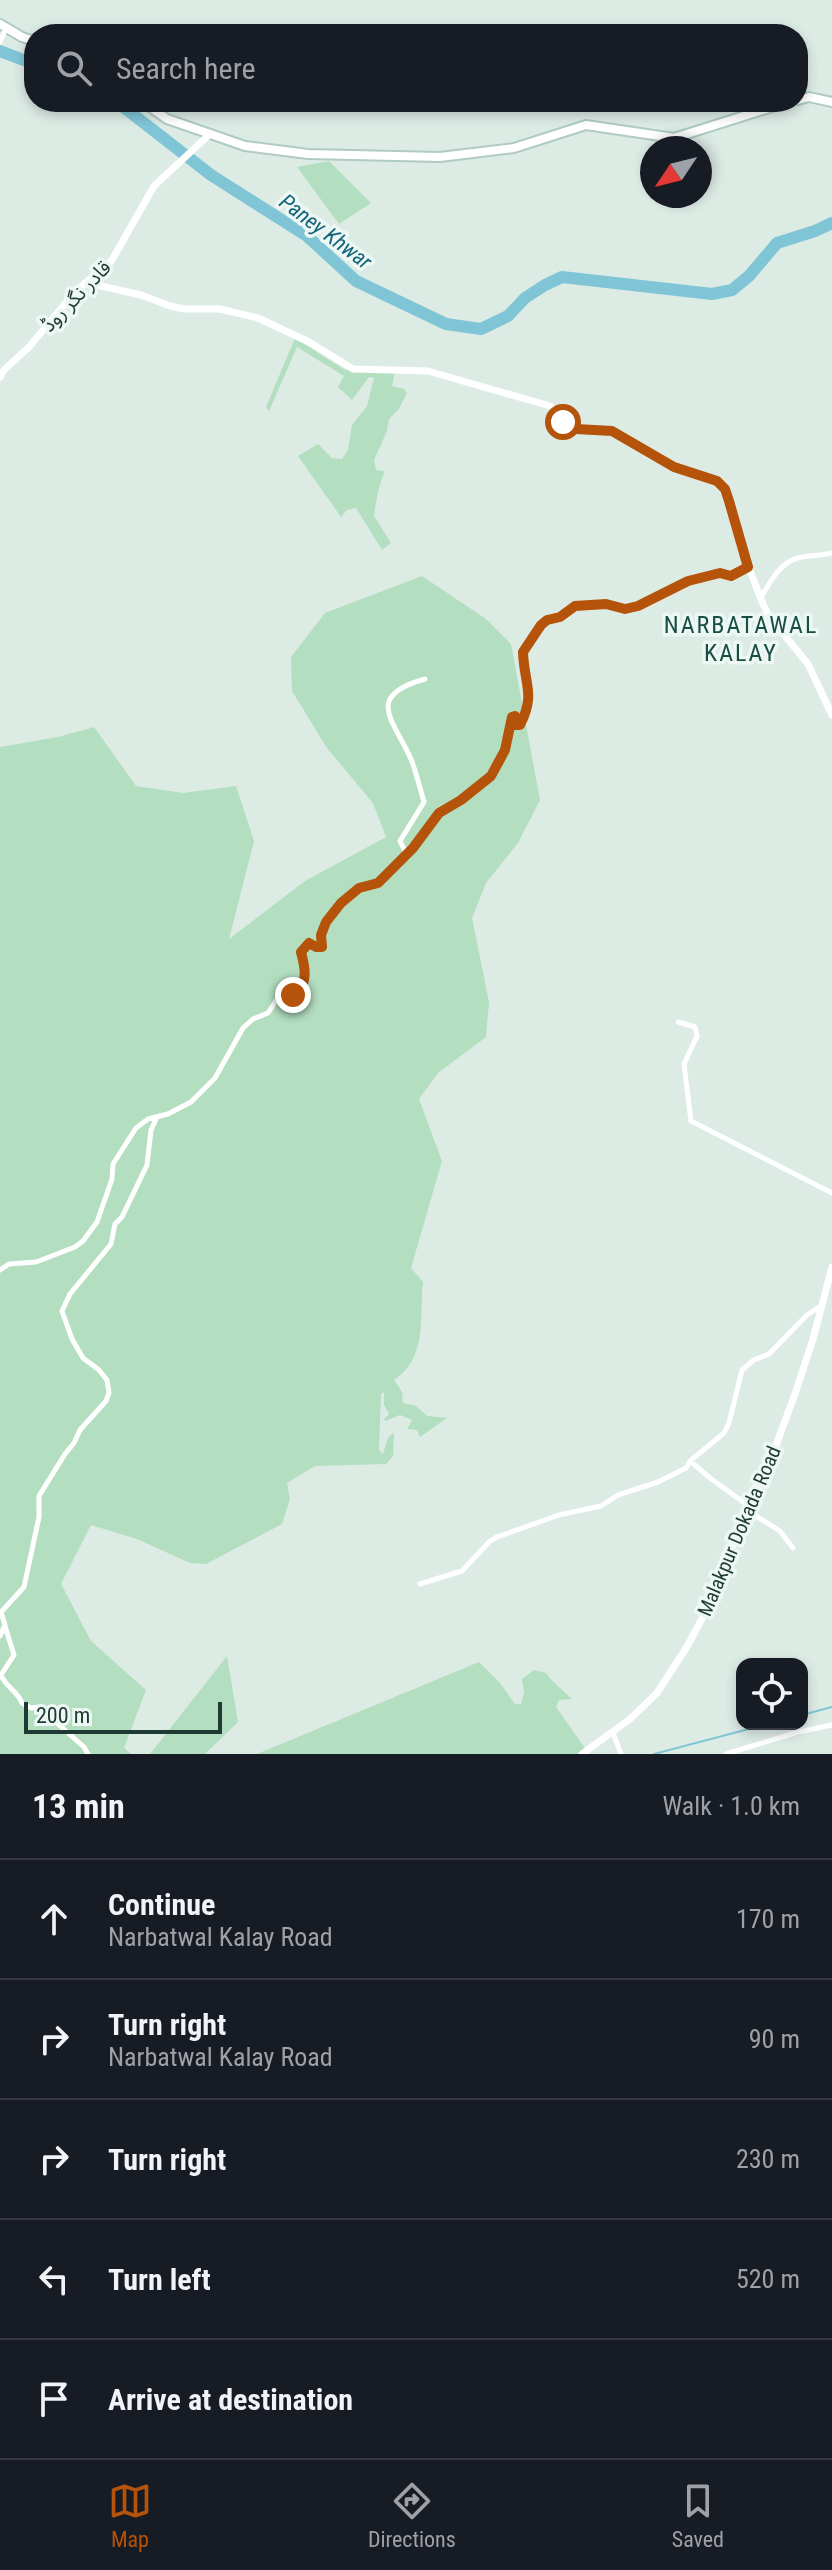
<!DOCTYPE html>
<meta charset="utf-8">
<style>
:root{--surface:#171b24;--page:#20242c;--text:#f1f3f6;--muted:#9ea1a6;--line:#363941;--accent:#b45309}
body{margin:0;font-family:"Roboto Condensed","Noto Sans Arabic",sans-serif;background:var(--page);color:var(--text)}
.controls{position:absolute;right:24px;bottom:24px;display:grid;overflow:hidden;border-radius:16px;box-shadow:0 4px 12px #0003}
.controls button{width:72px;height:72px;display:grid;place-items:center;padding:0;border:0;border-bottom:2px solid var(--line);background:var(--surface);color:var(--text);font:40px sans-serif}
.compass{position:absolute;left:640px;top:136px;width:72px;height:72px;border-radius:50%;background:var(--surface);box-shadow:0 4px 12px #0003;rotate:235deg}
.scale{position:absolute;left:24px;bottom:20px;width:198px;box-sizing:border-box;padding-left:8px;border:4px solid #1d3b34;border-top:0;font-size:22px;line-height:28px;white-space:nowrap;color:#1d3b34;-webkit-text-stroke:6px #edf7f3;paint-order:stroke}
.stop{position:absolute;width:24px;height:24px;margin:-18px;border:6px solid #b45309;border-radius:50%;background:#fff}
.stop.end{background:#b45309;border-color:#fff;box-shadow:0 2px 8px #0008}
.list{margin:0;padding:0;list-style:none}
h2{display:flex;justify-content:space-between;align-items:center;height:104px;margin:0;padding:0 32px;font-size:34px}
h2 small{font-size:26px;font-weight:400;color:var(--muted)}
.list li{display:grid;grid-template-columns:52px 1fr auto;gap:24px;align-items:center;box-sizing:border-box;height:120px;padding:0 32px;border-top:2px solid var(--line)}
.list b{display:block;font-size:30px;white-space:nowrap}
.list p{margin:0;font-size:26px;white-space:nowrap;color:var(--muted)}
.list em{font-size:26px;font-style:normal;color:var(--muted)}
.icon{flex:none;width:44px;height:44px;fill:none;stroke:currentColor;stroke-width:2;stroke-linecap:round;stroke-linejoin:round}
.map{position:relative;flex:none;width:832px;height:1754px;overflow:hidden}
.search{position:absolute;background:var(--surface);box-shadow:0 4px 12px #0003;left:24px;right:24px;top:24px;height:88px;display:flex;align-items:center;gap:20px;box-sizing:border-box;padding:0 28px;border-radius:32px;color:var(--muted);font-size:30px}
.sheet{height:704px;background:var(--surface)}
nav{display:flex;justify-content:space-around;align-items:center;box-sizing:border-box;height:112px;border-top:2px solid var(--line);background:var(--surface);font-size:22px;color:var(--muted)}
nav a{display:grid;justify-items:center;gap:4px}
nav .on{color:var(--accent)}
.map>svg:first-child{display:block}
.green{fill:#b3dec0}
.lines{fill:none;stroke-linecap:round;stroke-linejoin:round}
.stream{stroke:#7fc5d6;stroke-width:2}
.river{stroke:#7fc5d6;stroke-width:12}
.secondary-casing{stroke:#afcbc2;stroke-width:12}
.minor{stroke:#fff;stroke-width:5}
.tertiary{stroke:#fff;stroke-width:7}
.secondary{stroke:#fff;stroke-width:8}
.route{stroke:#b45309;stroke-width:10}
.labels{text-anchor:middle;stroke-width:7;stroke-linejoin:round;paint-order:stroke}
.street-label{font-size:20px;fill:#1d3b34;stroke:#edf7f3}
.water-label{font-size:22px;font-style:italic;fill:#13667b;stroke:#edf7f3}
.quarter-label{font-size:24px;letter-spacing:2px;fill:#184e43;stroke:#edf7f3}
</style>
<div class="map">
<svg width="832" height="1754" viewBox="0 0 832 1754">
<rect width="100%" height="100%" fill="#ddebe5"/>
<!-- green -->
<path class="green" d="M 329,161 L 371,203 L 339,224 L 297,167 Z
M 295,338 L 345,370 L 395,372 L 392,386 L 404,389 L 407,393 L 398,410 L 389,419 L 387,431 L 374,460 L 376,470 L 385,471 C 379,484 376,501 374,516 L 391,543 L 382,550 L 356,508 L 347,510 L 341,517 L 298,456 L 318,444 L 332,458 L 342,459 L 348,450 L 352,425 L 367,406 L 374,378 L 369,377 L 352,400 L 338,387 L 344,376 L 297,347 L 269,411 L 266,407 Z
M 422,576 L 486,619 L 511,644 L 540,800 L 518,843 L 486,883 L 472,918 L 489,1002 L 486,1037 L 438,1073 L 419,1099 L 442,1161 L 411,1268 L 423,1282 C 419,1318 428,1357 394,1380 L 402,1392 L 403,1403 L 416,1406 L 427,1416 L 447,1418 L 420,1437 L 417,1430 L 407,1429 L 412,1420 L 400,1415 L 385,1421 L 384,1419 L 389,1414 L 384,1405 L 384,1392 L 381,1394 L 379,1450 L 383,1454 L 388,1438 L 394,1432 L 393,1456 L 386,1464 L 315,1466 L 287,1483 L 290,1499 L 282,1524 L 206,1564 L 190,1563 L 137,1539 L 91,1525 L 61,1584 L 91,1641 L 146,1690 L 124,1748 L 131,1754 L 0,1754 L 0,747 L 58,737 L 94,727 L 136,786 L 183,793 L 236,786 L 254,841 L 229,939 L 305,881 L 386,837 L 373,803 L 327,748 L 292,691 L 291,657 L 325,613 Z
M 227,1656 L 238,1722 L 205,1754 L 150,1754 Z
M 479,1662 L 500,1683 L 515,1704 L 521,1704 L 524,1692 L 522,1679 L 534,1670 L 546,1673 C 554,1684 563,1690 572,1699 L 559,1700 L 556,1707 L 585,1748 L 579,1754 L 257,1754 Z"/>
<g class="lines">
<!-- stream -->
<path class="stream" d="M 802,1715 L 832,1707
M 654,1754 L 768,1724"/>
<!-- river -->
<path class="river" d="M 0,51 L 34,64
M 117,102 L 211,175 L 307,236 L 356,281 L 446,324 L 481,329 L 508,316 L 525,298 L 545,285 L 562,277 L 712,294 L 732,290 L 749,276 L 777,243 L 815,231 L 832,223"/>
<!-- secondary casing -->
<g class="secondary-casing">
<path id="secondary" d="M 0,24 L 22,37 L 34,41
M 798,100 L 809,97 L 832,102
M 143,102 L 167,119 L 245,146 L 308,154 L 440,157 L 514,148 L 586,125 L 674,138 L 788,102"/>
</g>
<!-- minor -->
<path class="minor" d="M 0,42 L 6,28
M 761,597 C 770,583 780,562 798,558 C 808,555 821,556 832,553
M 407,855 L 400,841 L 424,802 C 420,788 416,772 411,759 C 393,719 364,696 425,679
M 678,1022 L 695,1027 L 697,1036 L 684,1064 L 691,1121 L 832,1193
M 0,1270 L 9,1264 L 36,1262 L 75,1247 L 83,1241 L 97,1222 L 112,1179 L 113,1164 L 136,1128 L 148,1119 L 168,1114 L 191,1102 L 215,1078 L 243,1028 L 253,1019 L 268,1013 L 283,990 L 291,990 L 297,997 C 308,980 306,971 301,952 L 309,943 L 316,947 L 322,947 L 321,935 L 326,922 L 341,903 L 359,888 L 378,883 L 413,848 L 439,813 L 461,800 L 491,776 L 505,750 L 512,717 L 515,716 L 516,725 L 520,725 C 536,694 524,684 523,652 L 541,625 L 547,620 L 560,617 L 575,606 L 606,604 L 625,609 L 638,606 L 688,581 L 720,573 L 731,576 L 748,567
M 690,1461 L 710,1478 L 746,1504
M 745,1509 L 780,1531 L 793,1548
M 420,1584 L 462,1571 L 490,1541 L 497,1537 L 559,1515 L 601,1506 L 618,1495 L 658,1482 L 686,1468 L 690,1461 L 724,1433 L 729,1423 L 742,1370 L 754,1360 L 769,1354 L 807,1315 L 821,1306
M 5,1626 L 14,1655 L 1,1675 C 7,1689 17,1690 22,1703 L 31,1708 L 39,1707 L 84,1747 L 88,1754
M 0,1636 L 5,1625 L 1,1612 L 24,1587 L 39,1517 L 39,1496 L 65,1454 L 74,1443 L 80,1430 L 106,1401 L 109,1393 L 107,1380 L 99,1370 L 83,1358 L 72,1339 L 62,1311 L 70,1294 L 111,1244 L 115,1224 L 122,1217 L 147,1165 L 151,1130 L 157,1117
M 613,1733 L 621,1754
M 726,1754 L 798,1732 L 832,1725"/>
<!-- tertiary -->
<path class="tertiary" d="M 89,280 L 97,285 L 141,295 L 170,306 L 184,309 L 220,309 L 258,318 L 309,342 L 353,369 L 428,371 L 550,406 L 570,427 L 612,431 L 649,454 L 674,467 L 717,481 L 725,489 L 741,548 L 763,604 L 769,616 L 808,664 L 832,715
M 0,377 L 4,370 L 29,347 L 74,293 L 112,260 L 154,186 L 210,134
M 582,1754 L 630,1719 L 657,1693 L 688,1645 L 716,1592 L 747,1504 L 775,1448 L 795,1394 L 813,1339 L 832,1267"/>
<!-- secondary -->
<use href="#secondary" class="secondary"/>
</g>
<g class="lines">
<!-- route -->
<path class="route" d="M 293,995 L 297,997 C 307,980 306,971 301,952 L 309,943 L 316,947 L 322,947 L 321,935 L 326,922 L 341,903 L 359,888 L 378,883 L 413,848 L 439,813 L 461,800 L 491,776 L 505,750 L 512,717 L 515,716 L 516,725 L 520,725 C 536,694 524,684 523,652 L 541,625 L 547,620 L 560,617 L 575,606 L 606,604 L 625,609 L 638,606 L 688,581 L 720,573 L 731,576 L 748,567 L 729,501 L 725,489 L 717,481 L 674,467 L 612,431 L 576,429 L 563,422"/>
</g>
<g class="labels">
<!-- street labels -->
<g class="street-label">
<text transform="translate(76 296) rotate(-46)" y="7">قادر نگر روڈ</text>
<text transform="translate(739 1531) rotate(-67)" y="7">Malakpur Dokada Road</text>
</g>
<!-- water labels -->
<g class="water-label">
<text transform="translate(326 231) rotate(37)" y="8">Paney Khwar</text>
</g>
<!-- quarter labels -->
<g class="quarter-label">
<text x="741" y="633">NARBATAWAL<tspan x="741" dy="28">KALAY</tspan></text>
</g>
</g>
</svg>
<div class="controls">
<button><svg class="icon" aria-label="locate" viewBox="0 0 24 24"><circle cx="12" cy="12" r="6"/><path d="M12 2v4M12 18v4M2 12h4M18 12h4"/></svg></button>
</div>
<svg class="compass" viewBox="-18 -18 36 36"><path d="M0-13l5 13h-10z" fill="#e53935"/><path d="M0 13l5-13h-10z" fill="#9ea1a6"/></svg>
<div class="scale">200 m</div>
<div class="stop" style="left:563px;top:422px"></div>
<div class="stop end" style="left:293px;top:995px"></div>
<div class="search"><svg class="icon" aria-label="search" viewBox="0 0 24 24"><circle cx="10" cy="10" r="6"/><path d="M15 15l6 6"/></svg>Search here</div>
</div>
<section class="sheet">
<h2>13 min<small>Walk · 1.0 km</small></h2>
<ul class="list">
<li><svg class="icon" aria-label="ahead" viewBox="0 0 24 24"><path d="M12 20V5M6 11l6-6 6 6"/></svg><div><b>Continue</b><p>Narbatwal Kalay Road</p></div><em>170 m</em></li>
<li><svg class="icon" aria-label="right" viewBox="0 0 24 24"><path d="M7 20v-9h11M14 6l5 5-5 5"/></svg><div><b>Turn right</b><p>Narbatwal Kalay Road</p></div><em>90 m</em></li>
<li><svg class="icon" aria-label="right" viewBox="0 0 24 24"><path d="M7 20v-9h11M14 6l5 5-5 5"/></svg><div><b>Turn right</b></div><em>230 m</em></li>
<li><svg class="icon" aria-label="left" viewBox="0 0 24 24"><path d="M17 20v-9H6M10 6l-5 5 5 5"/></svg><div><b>Turn left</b></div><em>520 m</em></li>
<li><svg class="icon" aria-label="arrive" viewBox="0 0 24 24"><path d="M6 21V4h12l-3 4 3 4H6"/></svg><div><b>Arrive at destination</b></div></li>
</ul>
</section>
<nav>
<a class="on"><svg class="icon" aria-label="map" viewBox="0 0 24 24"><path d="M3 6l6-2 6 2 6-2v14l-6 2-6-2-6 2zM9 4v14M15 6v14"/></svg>Map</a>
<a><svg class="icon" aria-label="directions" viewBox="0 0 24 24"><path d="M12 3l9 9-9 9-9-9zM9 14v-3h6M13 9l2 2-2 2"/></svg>Directions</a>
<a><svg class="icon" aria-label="saved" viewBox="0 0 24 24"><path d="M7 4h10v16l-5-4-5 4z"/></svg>Saved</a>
</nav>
